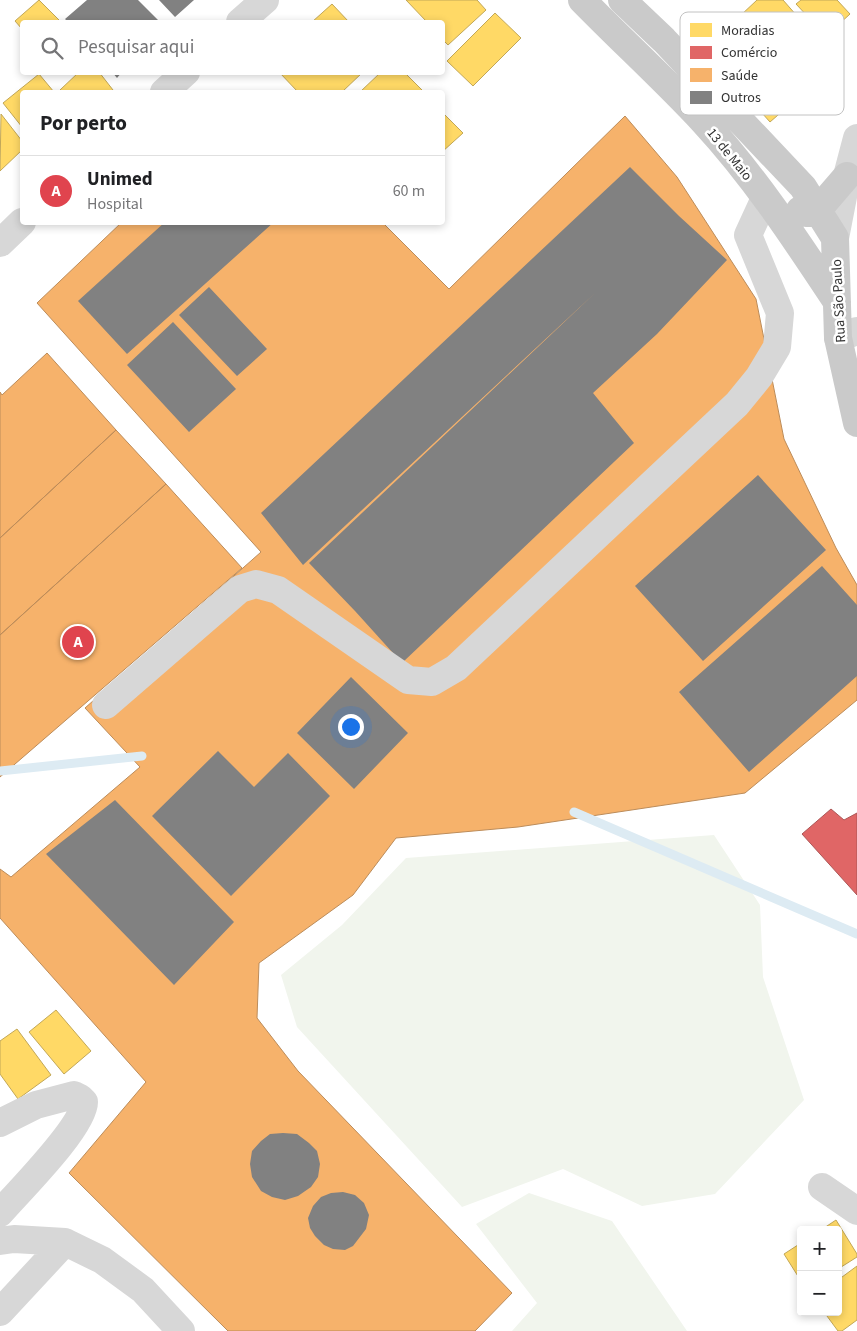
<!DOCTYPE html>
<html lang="pt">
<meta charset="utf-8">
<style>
:root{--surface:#fff;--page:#f6f6f6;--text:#202124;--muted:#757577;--line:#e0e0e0;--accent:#ea580c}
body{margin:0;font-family:"Source Sans 3",sans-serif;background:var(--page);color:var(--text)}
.controls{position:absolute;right:15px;bottom:15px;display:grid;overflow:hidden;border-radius:5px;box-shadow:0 2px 8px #0003}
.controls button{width:45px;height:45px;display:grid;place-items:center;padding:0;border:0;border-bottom:1px solid var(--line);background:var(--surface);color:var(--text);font:25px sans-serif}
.you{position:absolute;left:350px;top:726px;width:18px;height:18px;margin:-12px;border:4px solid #fff;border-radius:50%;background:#1a73e8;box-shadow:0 0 0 8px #1a73e833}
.badge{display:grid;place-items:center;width:32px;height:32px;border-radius:50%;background:var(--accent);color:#fff;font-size:16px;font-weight:700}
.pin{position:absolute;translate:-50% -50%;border:2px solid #fff;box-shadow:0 1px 5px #0006}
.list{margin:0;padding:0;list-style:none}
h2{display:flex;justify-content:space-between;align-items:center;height:65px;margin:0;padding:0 20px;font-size:21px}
h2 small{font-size:16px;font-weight:400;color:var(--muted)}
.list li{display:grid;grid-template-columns:32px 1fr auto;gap:15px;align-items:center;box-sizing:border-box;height:70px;padding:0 20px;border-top:1px solid var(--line)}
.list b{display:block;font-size:19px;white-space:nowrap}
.list p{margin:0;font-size:16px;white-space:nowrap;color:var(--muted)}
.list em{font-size:16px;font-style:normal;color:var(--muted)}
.icon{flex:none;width:28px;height:28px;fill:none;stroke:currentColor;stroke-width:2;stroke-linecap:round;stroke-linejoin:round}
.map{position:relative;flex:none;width:857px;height:1331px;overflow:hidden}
.search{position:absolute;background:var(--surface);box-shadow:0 2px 8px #0003;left:20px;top:20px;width:425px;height:55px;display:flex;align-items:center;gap:12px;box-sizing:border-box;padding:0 18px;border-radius:5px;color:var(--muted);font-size:19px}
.panel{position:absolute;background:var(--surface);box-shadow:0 2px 8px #0003;left:20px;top:90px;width:425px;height:135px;border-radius:5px}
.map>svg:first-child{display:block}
.green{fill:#f1f5ed}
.homes{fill:#ffd966;stroke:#c2a757}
.shops{fill:#e06666;stroke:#ac5757}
.health{fill:#f6b26b;stroke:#bc8c5a}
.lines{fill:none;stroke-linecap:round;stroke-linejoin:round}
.stream{stroke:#ddebf3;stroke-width:9}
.building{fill:#818181}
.minor{stroke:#d7d7d7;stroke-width:28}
.major{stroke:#cacaca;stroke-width:28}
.labels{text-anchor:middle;stroke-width:5;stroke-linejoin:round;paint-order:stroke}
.street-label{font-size:14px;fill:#333;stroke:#fff}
.key{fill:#fff;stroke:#c2c2c2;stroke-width:1}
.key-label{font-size:14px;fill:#333}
</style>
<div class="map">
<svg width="857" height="1331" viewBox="0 0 857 1331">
<rect width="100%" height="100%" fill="#fff"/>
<!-- green -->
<path class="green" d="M 714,835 L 760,905 L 763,977 L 804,1100 L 715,1194 L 642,1206 L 563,1169 L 462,1207 L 297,1027 L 281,975 L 342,925 L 406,858 Z
M 529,1193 L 612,1221 L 687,1331 L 512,1331 L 537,1303 L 476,1224 Z"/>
<!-- homes -->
<path class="homes" d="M 39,0 L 61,22 L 22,22 L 22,29 L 15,21 Z
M 406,0 L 477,0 L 486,10 L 448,45 L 442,39 L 442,22 L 427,22 Z
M 757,0 L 783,0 L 826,49 L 794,78 L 740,16 Z
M 801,0 L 837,0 L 850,14 L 826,36 L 796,4 Z
M 332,4 L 349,22 L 312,22 Z
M 495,13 L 521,38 L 473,86 L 447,61 Z
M 776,66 L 801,95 L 770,122 L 745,94 Z
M 79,72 L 99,72 L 113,90 L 111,92 L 62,92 L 60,90 Z
M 279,72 L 363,72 L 342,92 L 298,92 Z
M 381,72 L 404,72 L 424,92 L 360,92 Z
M 39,74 L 54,92 L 22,92 L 22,127 L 3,103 Z
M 442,112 L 463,133 L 442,152 Z
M 1,114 L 22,141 L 22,150 L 0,171 Z
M 56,1010 L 91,1051 L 64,1074 L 29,1032 Z
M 17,1029 L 51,1075 L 18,1099 L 0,1074 L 0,1041 Z
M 836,1220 L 857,1254 L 857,1257 L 838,1269 L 838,1230 L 821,1230 Z
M 801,1243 L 801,1281 L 784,1254 Z
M 857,1266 L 857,1320 L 842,1331 L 838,1331 L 824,1312 L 838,1312 L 838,1280 Z"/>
<!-- shops -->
<path class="shops" d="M 831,809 L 844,820 L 857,813 L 857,895 L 802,834 Z"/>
<!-- health -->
<path class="health" d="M 625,116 L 677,177 L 756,299 L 784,439 L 836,548 L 857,585 L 857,700 L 745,793 L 518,827 L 396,838 L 353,895 L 259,963 L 257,1018 L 298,1071 L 512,1293 L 475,1331 L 228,1331 L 69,1173 L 146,1082 L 0,918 L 0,869 L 11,877 L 140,767 L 85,708 L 261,552 L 37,303 L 122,222 L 382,222 L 449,289 Z
M 47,353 L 116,430 L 0,538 L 0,392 L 2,395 Z
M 116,430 L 166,484 L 0,635 L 0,538 Z
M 166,484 L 242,568 L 0,777 L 0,635 Z"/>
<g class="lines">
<!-- stream -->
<path class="stream" d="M 0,771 L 142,756
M 574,812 L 857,934"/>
</g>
<!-- building -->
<path class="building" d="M 87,0 L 138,0 L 160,22 L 68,22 L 65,19 Z
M 159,0 L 194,0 L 175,17 Z
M 112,72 L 122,72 L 117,78 Z
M 630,167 L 679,216 L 727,260 L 657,334 L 593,393 L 634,443 L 402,663 L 355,611 L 309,563 L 595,293 L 303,565 L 261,513 Z
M 165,222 L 274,222 L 127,354 L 78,301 Z
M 209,287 L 267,349 L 237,376 L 179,315 Z
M 173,322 L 236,389 L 189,432 L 127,365 Z
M 758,475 L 826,550 L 703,661 L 635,586 Z
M 822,566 L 857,605 L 857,676 L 749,772 L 679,692 Z
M 351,677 L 408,733 L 354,789 L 297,733 Z
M 218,751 L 254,787 L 288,753 L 330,796 L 231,896 L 152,816 Z
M 115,800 L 234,922 L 174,985 L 46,854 Z
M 283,1133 L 297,1134 L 309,1143 L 317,1151 L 320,1164 L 318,1177 L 311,1187 L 298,1196 L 285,1200 L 272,1197 L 261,1191 L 252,1177 L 250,1164 L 252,1151 L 261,1141 L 270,1134 Z
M 343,1192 L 355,1195 L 364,1203 L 369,1215 L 366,1229 L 353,1246 L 345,1250 L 333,1249 L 324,1245 L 315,1236 L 310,1228 L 308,1218 L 313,1206 L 321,1197 L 331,1193 Z"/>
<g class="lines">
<!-- minor -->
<path class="minor" d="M 240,22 L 265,0
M 164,92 L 186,72
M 835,238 L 847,176 L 857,138
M 0,243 L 22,222
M 838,338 L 857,331
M 106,705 L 240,589 L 256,584 L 278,590 L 408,680 L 432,682 L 456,668 L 737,404 L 759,377 L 777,347 L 780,313 L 748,235 L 765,198
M 0,1123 L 36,1105 L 74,1095 L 80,1098 L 84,1102 C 84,1127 18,1192 0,1213
M 822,1187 L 857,1211
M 0,1241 L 14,1239 L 65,1242 L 102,1260 L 143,1290 L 181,1331
M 0,1312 L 65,1242"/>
<!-- major -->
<path class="major" d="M 582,0 C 622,41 665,80 703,121 C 754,176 796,240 837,302
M 622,0 L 664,40 L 803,187 L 835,238 L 838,338 L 857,423
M 800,210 L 806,213 L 810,213 L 822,205 L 847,176"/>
</g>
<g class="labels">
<!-- street labels -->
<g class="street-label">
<text transform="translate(730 154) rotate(51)" y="5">13 de Maio</text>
<text transform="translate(838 301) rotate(-93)" y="5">Rua São Paulo</text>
</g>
</g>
<!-- legend -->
<rect x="680" y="12" width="164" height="103" rx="8" class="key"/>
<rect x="690" y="23" width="22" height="14" fill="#ffd966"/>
<rect x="690" y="46" width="22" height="13" fill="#e06666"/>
<rect x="690" y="68" width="22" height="14" fill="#f6b26b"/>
<rect x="690" y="91" width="22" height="13" fill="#818181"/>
<g class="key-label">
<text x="721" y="35">Moradias</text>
<text x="721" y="57">Comércio</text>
<text x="721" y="80">Saúde</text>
<text x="721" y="102">Outros</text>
</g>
</svg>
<div class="controls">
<button>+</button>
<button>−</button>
</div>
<div class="you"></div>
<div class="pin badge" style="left:78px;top:642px;background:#e0444e">A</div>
<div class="search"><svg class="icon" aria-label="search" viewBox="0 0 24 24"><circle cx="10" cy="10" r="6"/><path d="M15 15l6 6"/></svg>Pesquisar aqui</div>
<section class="panel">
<h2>Por perto<small></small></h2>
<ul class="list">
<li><span class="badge" style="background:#e0444e">A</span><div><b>Unimed</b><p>Hospital</p></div><em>60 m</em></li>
</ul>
</section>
</div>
